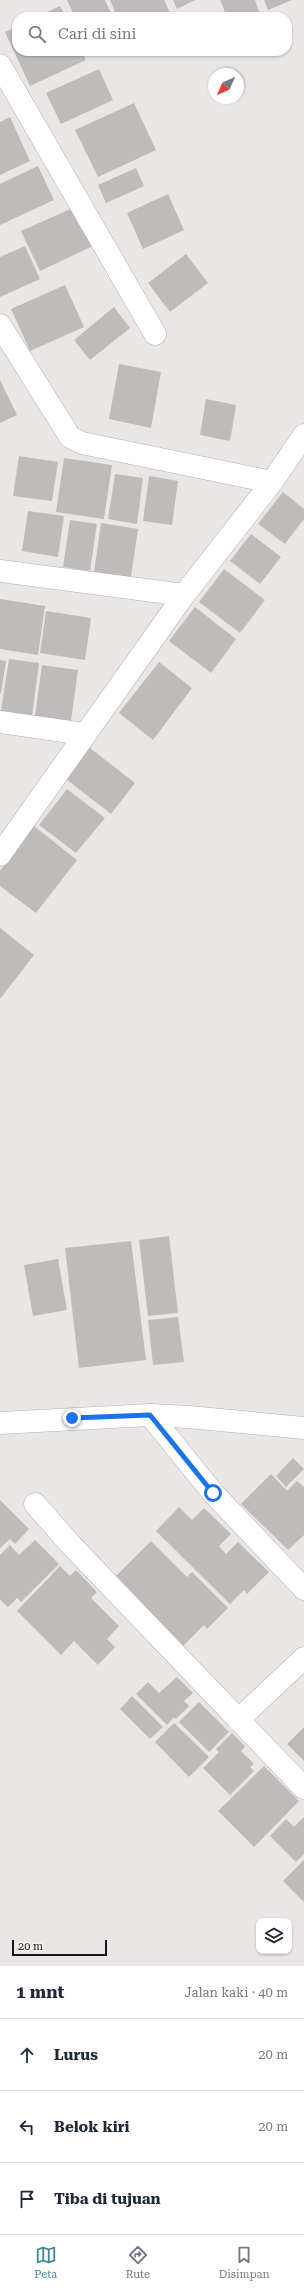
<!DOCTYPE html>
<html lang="id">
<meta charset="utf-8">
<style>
:root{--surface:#fff;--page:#f2f2f3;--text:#1f2937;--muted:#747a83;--line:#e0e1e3;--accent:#418892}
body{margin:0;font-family:"Roboto Serif",serif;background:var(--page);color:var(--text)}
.controls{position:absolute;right:12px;bottom:12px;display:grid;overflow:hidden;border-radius:8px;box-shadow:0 1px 3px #0004}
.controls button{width:36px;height:36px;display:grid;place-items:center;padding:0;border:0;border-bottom:1px solid var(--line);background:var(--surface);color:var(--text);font:20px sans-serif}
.compass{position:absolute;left:208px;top:68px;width:36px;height:36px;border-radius:50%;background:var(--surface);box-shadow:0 1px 3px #0004;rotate:225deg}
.scale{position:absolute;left:12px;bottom:10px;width:95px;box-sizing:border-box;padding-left:4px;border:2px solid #161414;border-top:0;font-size:11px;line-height:14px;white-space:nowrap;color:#161414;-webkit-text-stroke:3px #f8f4f3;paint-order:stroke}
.stop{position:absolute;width:12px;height:12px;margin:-9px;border:3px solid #1a73e8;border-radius:50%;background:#fff}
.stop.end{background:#1a73e8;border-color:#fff;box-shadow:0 1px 4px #0008}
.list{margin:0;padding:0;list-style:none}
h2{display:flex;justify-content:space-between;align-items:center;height:52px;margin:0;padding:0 16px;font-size:17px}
h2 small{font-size:13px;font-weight:400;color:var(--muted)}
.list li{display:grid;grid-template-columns:26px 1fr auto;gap:12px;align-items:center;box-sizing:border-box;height:72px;padding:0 16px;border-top:1px solid var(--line)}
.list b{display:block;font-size:15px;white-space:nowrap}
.list em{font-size:13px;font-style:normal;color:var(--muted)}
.icon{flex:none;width:22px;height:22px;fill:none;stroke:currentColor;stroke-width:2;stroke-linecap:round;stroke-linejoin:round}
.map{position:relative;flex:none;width:304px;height:1966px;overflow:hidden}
.search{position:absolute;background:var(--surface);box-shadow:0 1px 3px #0004;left:12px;right:12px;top:12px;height:44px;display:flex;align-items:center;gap:10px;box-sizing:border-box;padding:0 14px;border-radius:16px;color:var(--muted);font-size:15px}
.sheet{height:268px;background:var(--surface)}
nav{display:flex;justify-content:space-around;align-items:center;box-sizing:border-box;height:56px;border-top:1px solid var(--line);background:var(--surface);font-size:11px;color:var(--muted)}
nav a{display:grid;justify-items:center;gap:2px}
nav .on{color:var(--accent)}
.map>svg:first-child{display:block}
.building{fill:#bfbbbb}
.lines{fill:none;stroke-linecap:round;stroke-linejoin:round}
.street-casing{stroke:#b3afae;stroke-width:23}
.secondary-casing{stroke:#b3afae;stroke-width:23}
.street{stroke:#fff;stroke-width:22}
.secondary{stroke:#fff;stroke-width:22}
.route{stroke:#1a73e8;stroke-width:5}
</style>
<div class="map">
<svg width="304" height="1966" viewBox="0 0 304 1966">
<rect width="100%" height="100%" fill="#ebe6e6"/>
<!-- building -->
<path class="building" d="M 67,0 L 105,0 L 113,17 L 75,17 Z
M 110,0 L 164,0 L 172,17 L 117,17 Z
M 173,0 L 195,0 L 177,9 Z
M 220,0 L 255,0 L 260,14 L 251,17 L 227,17 Z
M 264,0 L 292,0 L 268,10 Z
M 60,6 L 66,17 L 37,17 Z
M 17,26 L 17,51 L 81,51 L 86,60 L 30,86 L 5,32 Z
M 99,69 L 113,100 L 61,124 L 46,93 Z
M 134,103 L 156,150 L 98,177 L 75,130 Z
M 10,117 L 30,161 L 0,175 L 0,122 Z
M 38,166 L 54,200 L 0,225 L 0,184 Z
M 136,168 L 144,186 L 106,203 L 98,185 Z
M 168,194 L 184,230 L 143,249 L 127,213 Z
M 75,207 L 93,246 L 40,271 L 21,231 Z
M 25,246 L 40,279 L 0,297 L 0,257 Z
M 186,254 L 208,283 L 170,312 L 148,283 Z
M 65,285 L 84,327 L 30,351 L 11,309 Z
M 114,307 L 130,328 L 90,360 L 74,340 Z
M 119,364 L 161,372 L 151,428 L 109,419 Z
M 0,380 L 17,415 L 0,423 Z
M 206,399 L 236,405 L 230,441 L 200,435 Z
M 19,456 L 58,462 L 52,501 L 13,496 Z
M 64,458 L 112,465 L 104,519 L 56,512 Z
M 115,474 L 143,478 L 137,524 L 108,519 Z
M 149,476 L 178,481 L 172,525 L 143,521 Z
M 283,492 L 304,509 L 304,519 L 285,544 L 258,524 Z
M 28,511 L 64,516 L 58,557 L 22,551 Z
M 70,520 L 97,524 L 90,571 L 63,567 Z
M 101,523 L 138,529 L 131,577 L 94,572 Z
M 251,534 L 281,557 L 260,584 L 230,561 Z
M 224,569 L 265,600 L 240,633 L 199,602 Z
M 0,599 L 45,606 L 38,655 L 0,649 Z
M 195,607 L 236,639 L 211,673 L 169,641 Z
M 46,611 L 91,618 L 85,660 L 40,653 Z
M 9,659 L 39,663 L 32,716 L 1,711 Z
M 0,660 L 6,661 L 1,693 L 0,693 Z
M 159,662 L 192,688 L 153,740 L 119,713 Z
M 42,665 L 78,670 L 71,721 L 35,716 Z
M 90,748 L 135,783 L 111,814 L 66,779 Z
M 67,789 L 105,818 L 76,853 L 39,825 Z
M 34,826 L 77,860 L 36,913 L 0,886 L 0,871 Z
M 0,928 L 34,955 L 0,999 Z
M 169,1236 L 178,1313 L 148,1316 L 139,1240 Z
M 131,1241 L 146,1360 L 79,1368 L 65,1248 Z
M 58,1259 L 67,1310 L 33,1316 L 24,1265 Z
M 178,1317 L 184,1362 L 153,1365 L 148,1320 Z
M 293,1458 L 304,1469 L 286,1487 L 276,1476 Z
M 271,1474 L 287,1491 L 297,1481 L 304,1487 L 304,1535 L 288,1550 L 241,1504 Z
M 0,1500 L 29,1529 L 15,1544 L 10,1539 L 0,1548 Z
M 179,1507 L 192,1520 L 204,1508 L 231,1534 L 219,1546 L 226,1554 L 238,1542 L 269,1572 L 247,1594 L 244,1590 L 230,1604 L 156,1531 Z
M 35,1540 L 59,1564 L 21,1602 L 17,1598 L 8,1607 L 0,1600 L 0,1555 L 10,1545 L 19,1555 Z
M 151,1541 L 187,1577 L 192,1572 L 228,1608 L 207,1629 L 204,1625 L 183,1646 L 114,1578 Z
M 60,1566 L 70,1576 L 76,1570 L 97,1592 L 91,1598 L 119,1626 L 107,1639 L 115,1647 L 98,1665 L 74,1641 L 61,1655 L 17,1611 Z
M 177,1677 L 193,1693 L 184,1701 L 189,1706 L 176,1719 L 174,1717 L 167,1725 L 136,1694 L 148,1682 L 159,1693 Z
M 132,1696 L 163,1727 L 150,1739 L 120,1709 Z
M 199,1702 L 229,1732 L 209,1752 L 179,1722 Z
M 174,1723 L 209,1757 L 189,1777 L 155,1742 Z
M 304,1727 L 304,1761 L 287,1744 Z
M 232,1733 L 245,1746 L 241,1751 L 254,1764 L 250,1767 L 254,1771 L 230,1795 L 203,1768 L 219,1752 L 216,1749 Z
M 264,1766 L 299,1801 L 254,1847 L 218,1811 Z
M 304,1817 L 304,1854 L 296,1862 L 270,1836 L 286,1819 L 294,1827 Z
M 304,1860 L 304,1902 L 283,1881 Z"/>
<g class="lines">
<!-- street casing -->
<g class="street-casing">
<path id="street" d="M 0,65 L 155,334
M 0,325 L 70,437 L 82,443 L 272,482
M 0,571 L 184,595
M 0,722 L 84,734
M 0,855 L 184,595 L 272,482 L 304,435
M 150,1415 L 213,1493 L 304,1589
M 35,1504 L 72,1546 L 304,1788
M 238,1720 L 304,1658"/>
</g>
<!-- secondary casing -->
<g class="secondary-casing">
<path id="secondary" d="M 0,1423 L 150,1415 L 189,1417 L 304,1428"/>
</g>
<!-- street -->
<use href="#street" class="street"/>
<!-- secondary -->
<use href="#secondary" class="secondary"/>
</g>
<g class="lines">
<!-- route -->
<path class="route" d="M 72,1418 L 150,1415 L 213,1493"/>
</g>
</svg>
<div class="controls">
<button><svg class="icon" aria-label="layers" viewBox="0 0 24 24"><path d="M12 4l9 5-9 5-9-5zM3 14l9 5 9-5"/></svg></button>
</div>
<svg class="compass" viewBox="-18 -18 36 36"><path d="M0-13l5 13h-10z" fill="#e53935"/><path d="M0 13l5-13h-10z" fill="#747a83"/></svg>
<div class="scale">20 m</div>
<div class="stop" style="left:213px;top:1493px"></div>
<div class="stop end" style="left:72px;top:1418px"></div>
<div class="search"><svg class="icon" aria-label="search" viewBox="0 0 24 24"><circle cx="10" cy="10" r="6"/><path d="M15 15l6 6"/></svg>Cari di sini</div>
</div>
<section class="sheet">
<h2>1 mnt<small>Jalan kaki · 40 m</small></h2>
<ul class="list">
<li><svg class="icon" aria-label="ahead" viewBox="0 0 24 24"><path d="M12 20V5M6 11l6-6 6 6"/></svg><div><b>Lurus</b></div><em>20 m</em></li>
<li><svg class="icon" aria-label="left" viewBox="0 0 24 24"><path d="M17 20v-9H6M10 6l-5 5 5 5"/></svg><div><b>Belok kiri</b></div><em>20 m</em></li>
<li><svg class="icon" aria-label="arrive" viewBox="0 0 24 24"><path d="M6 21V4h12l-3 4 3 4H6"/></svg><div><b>Tiba di tujuan</b></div></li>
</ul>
</section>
<nav>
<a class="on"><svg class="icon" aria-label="map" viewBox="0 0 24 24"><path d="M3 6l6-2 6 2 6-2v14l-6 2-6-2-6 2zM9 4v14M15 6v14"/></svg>Peta</a>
<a><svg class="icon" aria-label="directions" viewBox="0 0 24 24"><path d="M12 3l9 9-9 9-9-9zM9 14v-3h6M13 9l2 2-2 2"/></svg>Rute</a>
<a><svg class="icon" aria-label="saved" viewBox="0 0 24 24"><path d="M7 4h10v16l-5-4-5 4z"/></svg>Disimpan</a>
</nav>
